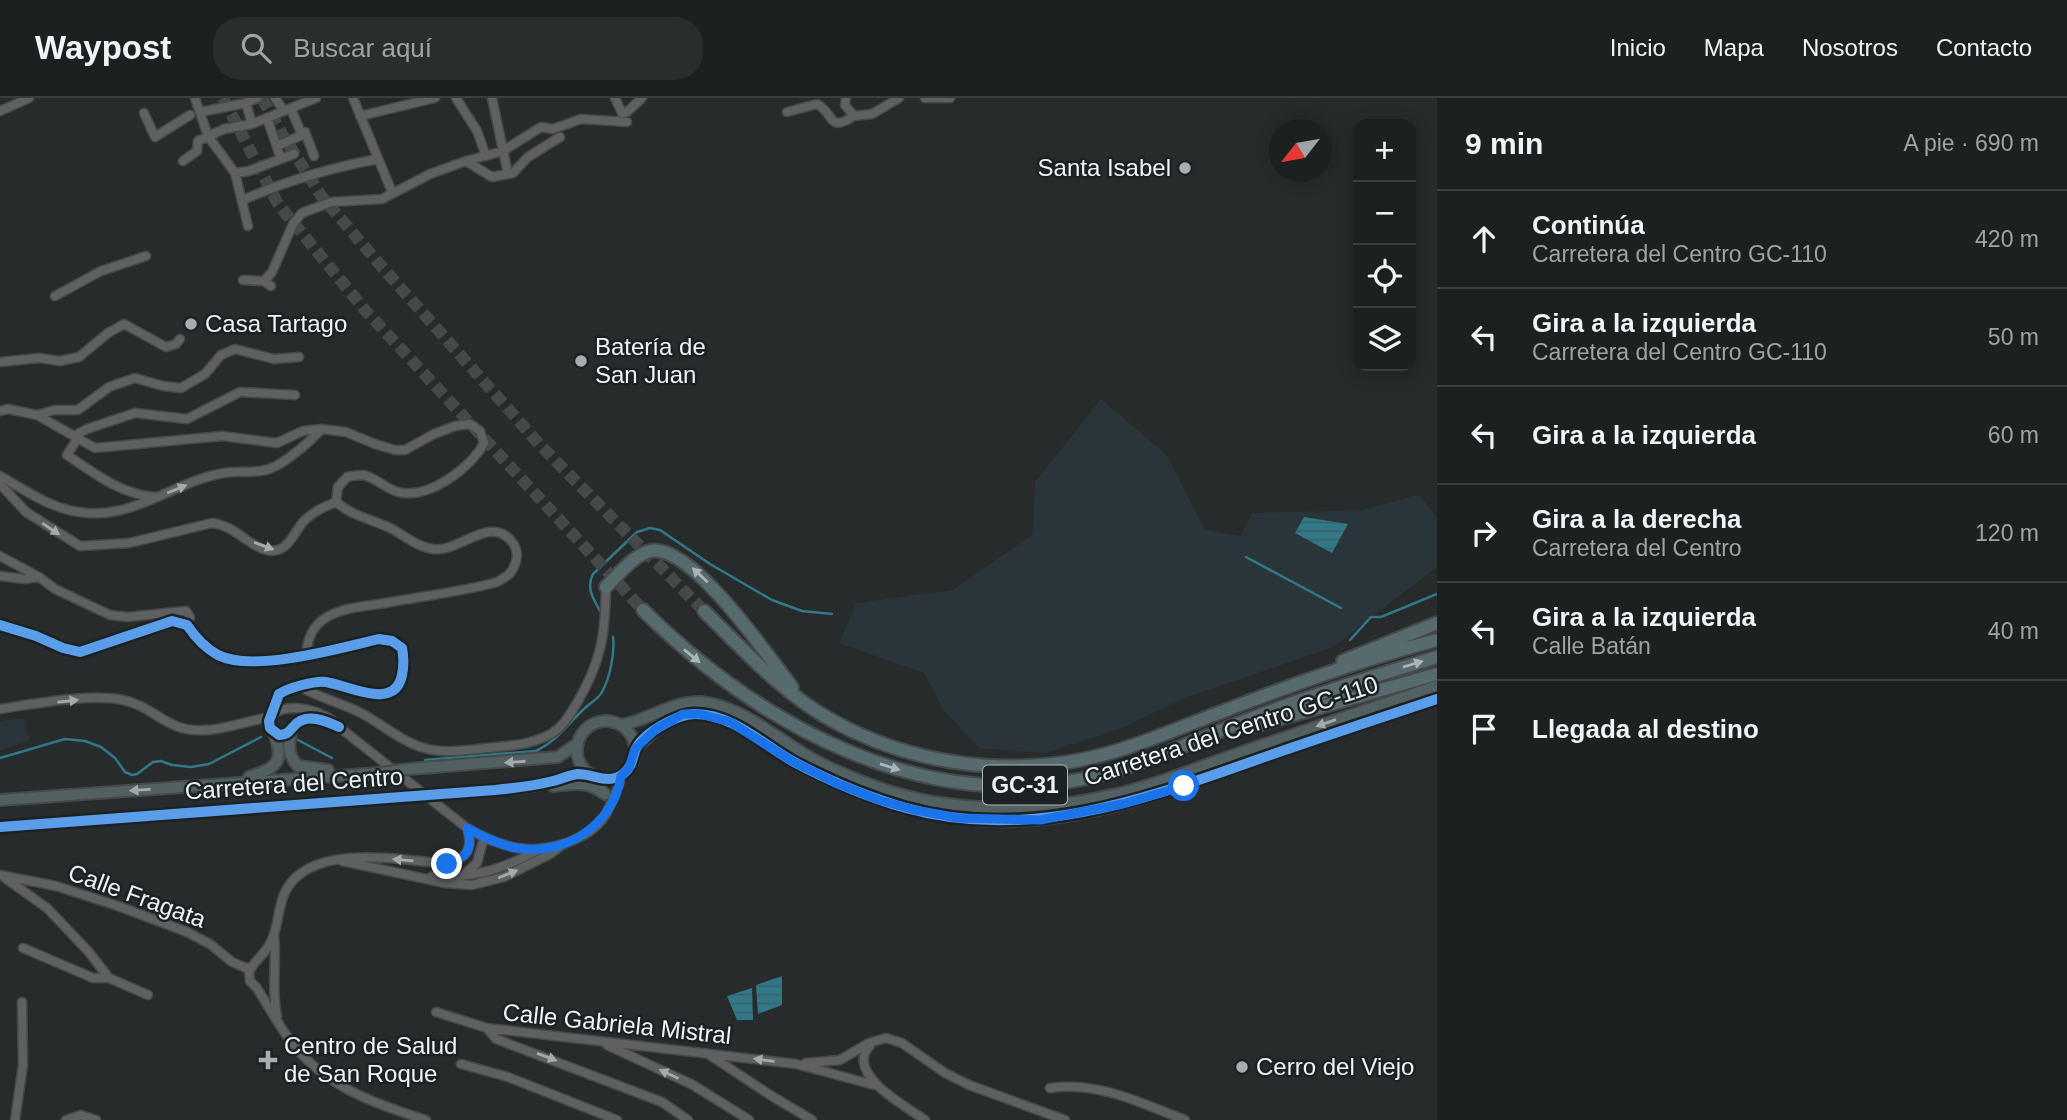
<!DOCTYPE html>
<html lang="es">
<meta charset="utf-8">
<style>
:root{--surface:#1d2021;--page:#2a2d2e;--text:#f1f3f6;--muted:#a0a3a5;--line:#3b3e3f}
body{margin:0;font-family:Helvetica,sans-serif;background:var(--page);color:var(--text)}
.controls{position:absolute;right:21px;top:21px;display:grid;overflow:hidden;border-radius:14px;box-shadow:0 4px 18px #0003}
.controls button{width:63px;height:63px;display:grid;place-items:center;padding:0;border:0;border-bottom:2px solid var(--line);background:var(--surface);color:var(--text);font:35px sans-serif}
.compass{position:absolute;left:1269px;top:21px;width:63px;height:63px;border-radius:50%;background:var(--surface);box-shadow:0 4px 18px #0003;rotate:239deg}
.stop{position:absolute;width:21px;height:21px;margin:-16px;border:5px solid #1a73e8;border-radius:50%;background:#fff}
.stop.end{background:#1a73e8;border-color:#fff;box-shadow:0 2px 7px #0008}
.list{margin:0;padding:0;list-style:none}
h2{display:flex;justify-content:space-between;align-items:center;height:91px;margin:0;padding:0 28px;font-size:30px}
h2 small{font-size:23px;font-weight:400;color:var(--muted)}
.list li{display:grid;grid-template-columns:46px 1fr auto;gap:21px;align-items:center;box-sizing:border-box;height:98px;padding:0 28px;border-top:2px solid var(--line)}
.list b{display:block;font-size:26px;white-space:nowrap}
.list p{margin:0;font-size:23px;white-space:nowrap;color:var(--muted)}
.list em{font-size:23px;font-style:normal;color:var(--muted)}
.icon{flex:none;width:38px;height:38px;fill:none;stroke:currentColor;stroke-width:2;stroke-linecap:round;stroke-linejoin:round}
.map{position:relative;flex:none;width:1437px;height:1022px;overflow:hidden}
header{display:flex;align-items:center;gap:42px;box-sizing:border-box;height:98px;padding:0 35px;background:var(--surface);border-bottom:2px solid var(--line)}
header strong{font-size:33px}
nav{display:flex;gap:38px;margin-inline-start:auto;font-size:24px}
.search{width:490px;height:63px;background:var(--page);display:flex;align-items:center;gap:18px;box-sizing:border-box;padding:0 24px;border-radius:28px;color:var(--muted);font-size:26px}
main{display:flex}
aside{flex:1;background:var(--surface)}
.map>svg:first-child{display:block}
.built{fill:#293538}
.water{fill:url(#water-rules)}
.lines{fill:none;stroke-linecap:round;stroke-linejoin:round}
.stream{stroke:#317989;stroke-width:2.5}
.highway-tunnel{stroke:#45494a;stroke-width:12;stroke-dasharray:12 6;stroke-linecap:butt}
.minor-casing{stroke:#454949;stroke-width:11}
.major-casing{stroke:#454949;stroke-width:14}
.highway-casing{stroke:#454949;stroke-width:16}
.minor{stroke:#5e6061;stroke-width:8}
.major{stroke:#536062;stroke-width:10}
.highway{stroke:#576a6d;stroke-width:12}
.major-bridge-casing{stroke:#454949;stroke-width:14;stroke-linecap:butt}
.major-bridge{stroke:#536062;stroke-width:10}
.cycleway-casing{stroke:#1c2224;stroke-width:15}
.cycleway{stroke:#5a9eea;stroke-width:10}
.oneway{fill:#a6aaab}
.oneway2{fill:#abb5b8}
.oneway3{fill:#a1aaac}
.route{stroke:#1a73e8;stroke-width:9}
.poi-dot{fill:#a9adaf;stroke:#1c2224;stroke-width:2.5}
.labels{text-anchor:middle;stroke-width:5;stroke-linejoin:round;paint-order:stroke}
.shield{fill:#1c2224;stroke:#b0b4b6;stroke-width:2}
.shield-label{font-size:23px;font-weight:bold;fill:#eff3f5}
.poi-label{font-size:24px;fill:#eff3f5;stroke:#1c2224;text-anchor:start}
.street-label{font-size:24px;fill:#eff3f5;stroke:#1c2224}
</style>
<header>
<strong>Waypost</strong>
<div class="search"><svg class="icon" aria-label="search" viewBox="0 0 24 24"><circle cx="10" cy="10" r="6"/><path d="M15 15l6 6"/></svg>Buscar aquí</div>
<nav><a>Inicio</a><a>Mapa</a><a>Nosotros</a><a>Contacto</a></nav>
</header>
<main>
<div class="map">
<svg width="1437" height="1022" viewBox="0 0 1437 1022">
<defs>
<pattern id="water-rules" width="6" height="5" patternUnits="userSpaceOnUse" patternTransform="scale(1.75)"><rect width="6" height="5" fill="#317989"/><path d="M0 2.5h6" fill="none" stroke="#3c616a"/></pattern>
</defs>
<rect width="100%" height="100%" fill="#272b2c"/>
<!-- built -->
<path class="built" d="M 1101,301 L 1167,357 L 1205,432 L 1241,438 L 1252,415 L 1362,412 L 1419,397 L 1437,419 L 1437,469 L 1333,549 L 1185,600 L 1119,631 L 1045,655 L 979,650 L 944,613 L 924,575 L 839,545 L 856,505 L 953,492 L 1033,436 L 1035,384 Z
M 24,620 L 30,643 L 0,652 L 0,623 Z"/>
<!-- water -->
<path class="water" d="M 1304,419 L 1348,426 L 1332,455 L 1295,435 Z
M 782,878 L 782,907 L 758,916 L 756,887 Z
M 752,890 L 753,922 L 737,922 L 727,898 Z"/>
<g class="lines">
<!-- stream -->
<path class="stream" d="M 1246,459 L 1341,510
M 600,513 C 593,500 586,490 593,476 L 637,434 L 650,430 L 660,432 L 710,466 L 772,502 L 802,513 L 832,516
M 1350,542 L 1371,519 L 1381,519 L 1437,496
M 298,642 L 332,660
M 0,660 L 65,641 L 85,643 L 101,649 L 115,660 L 125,674 L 132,677 L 137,676 L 153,664 L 161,663 L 172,667 L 191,669 L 209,666 L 261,639
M 425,662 L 536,653 C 559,642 568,625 586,609 C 592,604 598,601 602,594 C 610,580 615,554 613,539"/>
<!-- highway-tunnel -->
<path class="highway-tunnel" d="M 223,0 L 278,106 L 365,212 L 643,512
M 262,0 L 282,36 L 322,99 L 383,170 L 541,348 L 704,513"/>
<!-- minor casing -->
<g class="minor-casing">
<path id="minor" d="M 195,0 L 208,38 L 235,75 L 248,128
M 275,0 L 284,13
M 353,0 L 392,94
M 456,0 L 477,33 L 486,58
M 492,0 L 508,76
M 615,0 L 622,15 L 627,14 L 642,0
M 846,0 L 845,7 L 854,18 L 872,16 L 899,0
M 925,0 L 950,0
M 246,5 L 252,26
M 291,11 L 302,37 L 305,34 L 314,58
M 0,13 L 29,0
M 200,14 L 246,5 L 257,0
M 787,14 L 817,6 C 835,16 828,35 854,18
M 144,15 L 155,39 L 190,17
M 360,18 L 435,0
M 267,20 L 281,61
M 277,48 L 302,37
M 183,63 L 197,53 L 198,43 L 224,31 L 252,26 L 316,0
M 466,63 L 503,53 L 541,29 L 553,31 L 581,21 L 627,24
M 235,75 L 249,73 L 294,56
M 243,102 C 288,82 329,70 378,61
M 243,182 L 264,183 L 271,188
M 264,183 L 272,174 L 293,126 L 302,115 L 331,104 L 382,101 L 430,76 L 466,63 L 492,79 L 513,75 L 528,59 L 560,39
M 55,198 L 101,173 L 146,158
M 0,264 L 39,260 L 60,263 L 79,259 L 108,235 L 124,226 L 166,249 L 176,246 L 180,241
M 0,313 L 8,311 L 37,317 L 95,350 L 222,338 L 277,345 L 303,333 L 322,331 L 346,334 L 375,346 L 395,352 L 405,352 L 434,336 L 455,328 L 470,326 L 480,333 L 484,345 C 471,370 428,402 398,394 C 386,391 375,379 363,377 C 358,377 352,378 347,379 L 338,389 L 336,404
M 37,317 L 54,312 L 78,312 L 109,289 L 135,280 L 163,288 L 181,290 L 205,276 L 221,257 L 235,251 L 274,261 L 299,259
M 74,338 L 87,331 L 135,315 L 187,321 L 240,294 L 295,297
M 77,341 L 67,357 C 95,376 122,397 156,399
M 0,378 C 28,394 54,413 87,415 C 137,419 176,383 224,375 C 241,372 260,377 276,368 C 294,358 308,345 322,331
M 0,386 L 26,414 L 80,448 L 129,445 L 212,425 C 236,428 247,447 266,452 C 287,457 293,436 303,424 C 312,414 324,409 336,404
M 0,458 L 39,479 L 55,491 L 110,517 L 127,519 L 186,513 L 190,519 L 187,527
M 0,478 L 25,481 L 39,479
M 0,527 L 36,538 L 63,550 L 80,554 L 172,523 L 187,527 C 195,539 205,550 218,557 C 253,575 341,550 379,541 L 392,543 L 402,550 C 404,560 404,567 402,577 C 395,613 350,588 326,584 C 316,582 288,590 279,596 L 269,623 L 270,630 L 279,637 C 289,636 288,634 294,628 C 306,614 326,623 339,629
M 307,558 C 306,542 313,526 329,518 C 345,509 368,508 386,505 C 423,498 461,494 497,484 C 506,479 512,476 515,466 C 518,459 517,451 513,445 C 491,415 460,455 433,451 C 417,449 404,437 390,430 C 371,421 352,418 336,404
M 300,589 C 319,599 340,605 359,614 C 381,625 400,643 424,650 C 445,656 466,652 487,650 C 510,648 540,646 558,631 C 566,624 571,614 577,605 C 602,562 605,537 606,489
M 0,611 C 34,606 90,595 123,602 C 144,606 157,620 176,628 C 206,640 240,624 270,619
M 273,616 C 292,603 325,613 339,629 L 467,730 C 483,739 499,747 517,750 C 546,755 588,743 605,718 C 608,714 609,708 612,703 C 615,694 620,687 621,678
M 598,680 L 605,697
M 342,763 L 445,785 L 472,787 L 504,779 L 550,756 L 562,747
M 0,777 L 56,788 L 118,808 L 187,834 L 210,846 L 232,864 L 246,870 L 252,869
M 432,778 C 476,780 501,772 540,751
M 461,779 L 477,765 L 484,740
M 5,780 L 47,810 L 88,853 L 109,880 L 148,897
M 274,837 C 277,864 271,891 277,918
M 23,850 L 93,880 L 109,880
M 436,914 L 487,930 L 796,966 L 878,988
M 487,930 L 496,941 L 662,1004 L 688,1022
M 607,947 L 693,987 L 749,1022
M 708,956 L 770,997 L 812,1022
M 806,965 L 840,962 L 869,945
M 461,966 L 508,979 L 617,1022
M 1050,990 C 1098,983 1141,1005 1185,1022
M 15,1022 L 23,967 L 22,904
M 66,1022 L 81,1017 L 96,1022
M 426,1022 C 375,1006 326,989 292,945 C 279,928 268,908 257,890 L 250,883 L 249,873 C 256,861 268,854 273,839 C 279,824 278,807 286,792 C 313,744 401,762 447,766 C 466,761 474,751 467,730
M 925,1022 C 907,1009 860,984 864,959 C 864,954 870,948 872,944 L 886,940 L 902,945 L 945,975 L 969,987 L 1065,1022"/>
</g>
<!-- major casing -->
<g class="major-casing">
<path id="major" d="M577 652a29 29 0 1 1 58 0a29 29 0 1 1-58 0Z
M 620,627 C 648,623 671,603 701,604 C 743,607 785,648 822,666 C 861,685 905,701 948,706 C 1006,714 1064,709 1121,695 C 1162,685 1202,668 1242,654 C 1307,632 1372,610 1437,588
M 291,633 C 288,648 288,657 298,668 L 328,672
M 635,651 C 649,638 663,622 682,617 C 719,606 762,646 792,663 C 805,671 820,678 834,684 C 872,702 915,714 956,720 C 1059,735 1160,696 1256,662 C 1316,641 1377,621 1437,601
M 409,671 L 558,659 L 578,645
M 249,679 C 277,670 285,664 274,635
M 553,688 C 576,686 585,682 605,696
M 438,696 C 471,694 504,693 537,687 C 555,683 571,676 590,676
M 0,702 L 380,675
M 0,729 L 410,698"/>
</g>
<!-- highway casing -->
<g class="highway-casing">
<path id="highway" d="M 606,489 C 618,477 631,460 647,454 C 687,438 769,560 792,589
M 643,512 C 758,626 920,716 1088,680 C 1141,668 1191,644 1242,624 C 1305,599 1371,579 1437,559
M 704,513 C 744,552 783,596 833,623 C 907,664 997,678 1080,662 C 1127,653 1171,633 1216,616 C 1288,588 1362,561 1437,542
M 1343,563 L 1437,525
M 1254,628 L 1437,576"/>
</g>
<!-- minor -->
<use href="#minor" class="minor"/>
<!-- major -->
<use href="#major" class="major"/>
<!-- highway -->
<use href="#highway" class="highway"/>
<!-- major-bridge casing -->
<g class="major-bridge-casing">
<path id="major-bridge" d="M 380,675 L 409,671
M 410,698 L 438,696"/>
</g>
<!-- major-bridge -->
<use href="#major-bridge" class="major-bridge"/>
<!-- cycleway casing -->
<g class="cycleway-casing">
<path id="cycleway" d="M 0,527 L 36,538 L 63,550 L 80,554 L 172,523 L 187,527 C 195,539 205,550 218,557 C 253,575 341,550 379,541 L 392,543 L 402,550 C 404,560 404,567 402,577 C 395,613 350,588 326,584 C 316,582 288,590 279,596 L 269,623 L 270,630 L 279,637 C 289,636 288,634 294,628 C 306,614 326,623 339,629
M 0,729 L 495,692 C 515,690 534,688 553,683 C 561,681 569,677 578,676 C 594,676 608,687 623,676 C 632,669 632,662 635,653 C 641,636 677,616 695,616 C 733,616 763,647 794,664 C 830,683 867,699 906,710 C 1027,744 1143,702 1256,662 C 1316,641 1377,621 1437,601"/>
</g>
<!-- cycleway -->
<use href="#cycleway" class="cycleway"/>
</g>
<!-- one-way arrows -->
<defs><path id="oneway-solid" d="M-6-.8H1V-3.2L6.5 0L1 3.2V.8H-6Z" transform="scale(1.75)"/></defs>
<g class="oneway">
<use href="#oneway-solid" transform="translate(177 391) rotate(-22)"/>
<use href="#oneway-solid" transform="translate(51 431) rotate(34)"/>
<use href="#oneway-solid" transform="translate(264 448) rotate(20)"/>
<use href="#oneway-solid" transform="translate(68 603) rotate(-6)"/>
<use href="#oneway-solid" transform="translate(403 762) rotate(-175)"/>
<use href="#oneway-solid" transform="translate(508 776) rotate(-22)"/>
<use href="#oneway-solid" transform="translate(547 959) rotate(20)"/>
<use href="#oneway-solid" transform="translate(764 962) rotate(-173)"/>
<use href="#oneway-solid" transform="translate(669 976) rotate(-155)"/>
</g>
<g class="oneway2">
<use href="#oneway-solid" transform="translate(700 477) rotate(-137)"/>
<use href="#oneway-solid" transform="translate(692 558) rotate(39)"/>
<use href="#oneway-solid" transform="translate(1413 566) rotate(-17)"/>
<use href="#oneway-solid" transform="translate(890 669) rotate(17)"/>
</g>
<g class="oneway3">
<use href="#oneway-solid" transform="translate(1326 625) rotate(161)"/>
<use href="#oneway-solid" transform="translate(515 664) rotate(176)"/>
<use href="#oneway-solid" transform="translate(140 692) rotate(176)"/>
</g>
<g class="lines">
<!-- route -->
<path class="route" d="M 447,766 C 466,761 474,751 467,730 C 483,739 499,747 517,750 C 565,758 614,727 621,678 L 629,670 L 635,651 L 656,631 L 683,616 L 700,616 L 730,624 L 792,663 L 836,685 L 879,702 L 915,712 L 958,720 L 1040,722 L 1123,706 L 1184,688"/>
</g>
<!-- markers -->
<g class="poi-dot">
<circle cx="1185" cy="70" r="7"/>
<circle cx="191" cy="226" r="7"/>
<circle cx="581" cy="263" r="7"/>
<path d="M264.5 951.5h7v7h7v7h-7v7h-7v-7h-7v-7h7z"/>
<circle cx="1242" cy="969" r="7"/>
</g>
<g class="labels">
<!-- shield labels -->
<rect class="shield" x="983" y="667.5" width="84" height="39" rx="5"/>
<g class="shield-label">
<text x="1025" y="695">GC-31</text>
</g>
<!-- poi labels -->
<g class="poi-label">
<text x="1171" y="78" text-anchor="end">Santa Isabel</text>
<text x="205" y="234">Casa Tartago</text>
<text x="595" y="257">Batería de<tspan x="595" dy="28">San Juan</tspan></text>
<text x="284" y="956">Centro de Salud<tspan x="284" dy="28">de San Roque</tspan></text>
<text x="1256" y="977">Cerro del Viejo</text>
</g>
<!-- street labels -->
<g class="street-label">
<text transform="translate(1231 633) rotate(-18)" y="8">Carretera del Centro GC-110</text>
<text transform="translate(294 686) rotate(-4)" y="8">Carretera del Centro</text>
<text transform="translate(137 798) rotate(20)" y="8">Calle Fragata</text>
<text transform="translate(617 926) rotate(6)" y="8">Calle Gabriela Mistral</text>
</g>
</g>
</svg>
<div class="controls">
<button>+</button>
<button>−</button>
<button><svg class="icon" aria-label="locate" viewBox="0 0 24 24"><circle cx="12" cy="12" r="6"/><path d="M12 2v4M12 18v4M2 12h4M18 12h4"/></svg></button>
<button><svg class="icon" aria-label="layers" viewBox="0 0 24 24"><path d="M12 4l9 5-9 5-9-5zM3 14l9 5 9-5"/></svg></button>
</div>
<svg class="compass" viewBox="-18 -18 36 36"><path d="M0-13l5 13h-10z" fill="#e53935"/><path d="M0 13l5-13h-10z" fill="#a0a3a5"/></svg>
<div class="stop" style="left:1184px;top:688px"></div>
<div class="stop end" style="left:447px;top:766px"></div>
</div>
<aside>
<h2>9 min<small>A pie · 690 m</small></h2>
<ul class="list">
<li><svg class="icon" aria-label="ahead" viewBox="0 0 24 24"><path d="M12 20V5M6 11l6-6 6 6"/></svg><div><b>Continúa</b><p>Carretera del Centro GC-110</p></div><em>420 m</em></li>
<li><svg class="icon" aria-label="left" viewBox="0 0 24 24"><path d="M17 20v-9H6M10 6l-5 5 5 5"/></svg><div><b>Gira a la izquierda</b><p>Carretera del Centro GC-110</p></div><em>50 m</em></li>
<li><svg class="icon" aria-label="left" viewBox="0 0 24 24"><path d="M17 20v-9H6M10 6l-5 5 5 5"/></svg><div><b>Gira a la izquierda</b></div><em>60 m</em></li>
<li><svg class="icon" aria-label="right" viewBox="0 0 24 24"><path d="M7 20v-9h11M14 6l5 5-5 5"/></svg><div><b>Gira a la derecha</b><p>Carretera del Centro</p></div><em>120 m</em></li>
<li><svg class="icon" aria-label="left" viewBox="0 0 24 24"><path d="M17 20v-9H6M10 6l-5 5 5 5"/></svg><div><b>Gira a la izquierda</b><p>Calle Batán</p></div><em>40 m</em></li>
<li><svg class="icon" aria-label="arrive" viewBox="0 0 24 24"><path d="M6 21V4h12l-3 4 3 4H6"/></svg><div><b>Llegada al destino</b></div></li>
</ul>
</aside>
</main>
